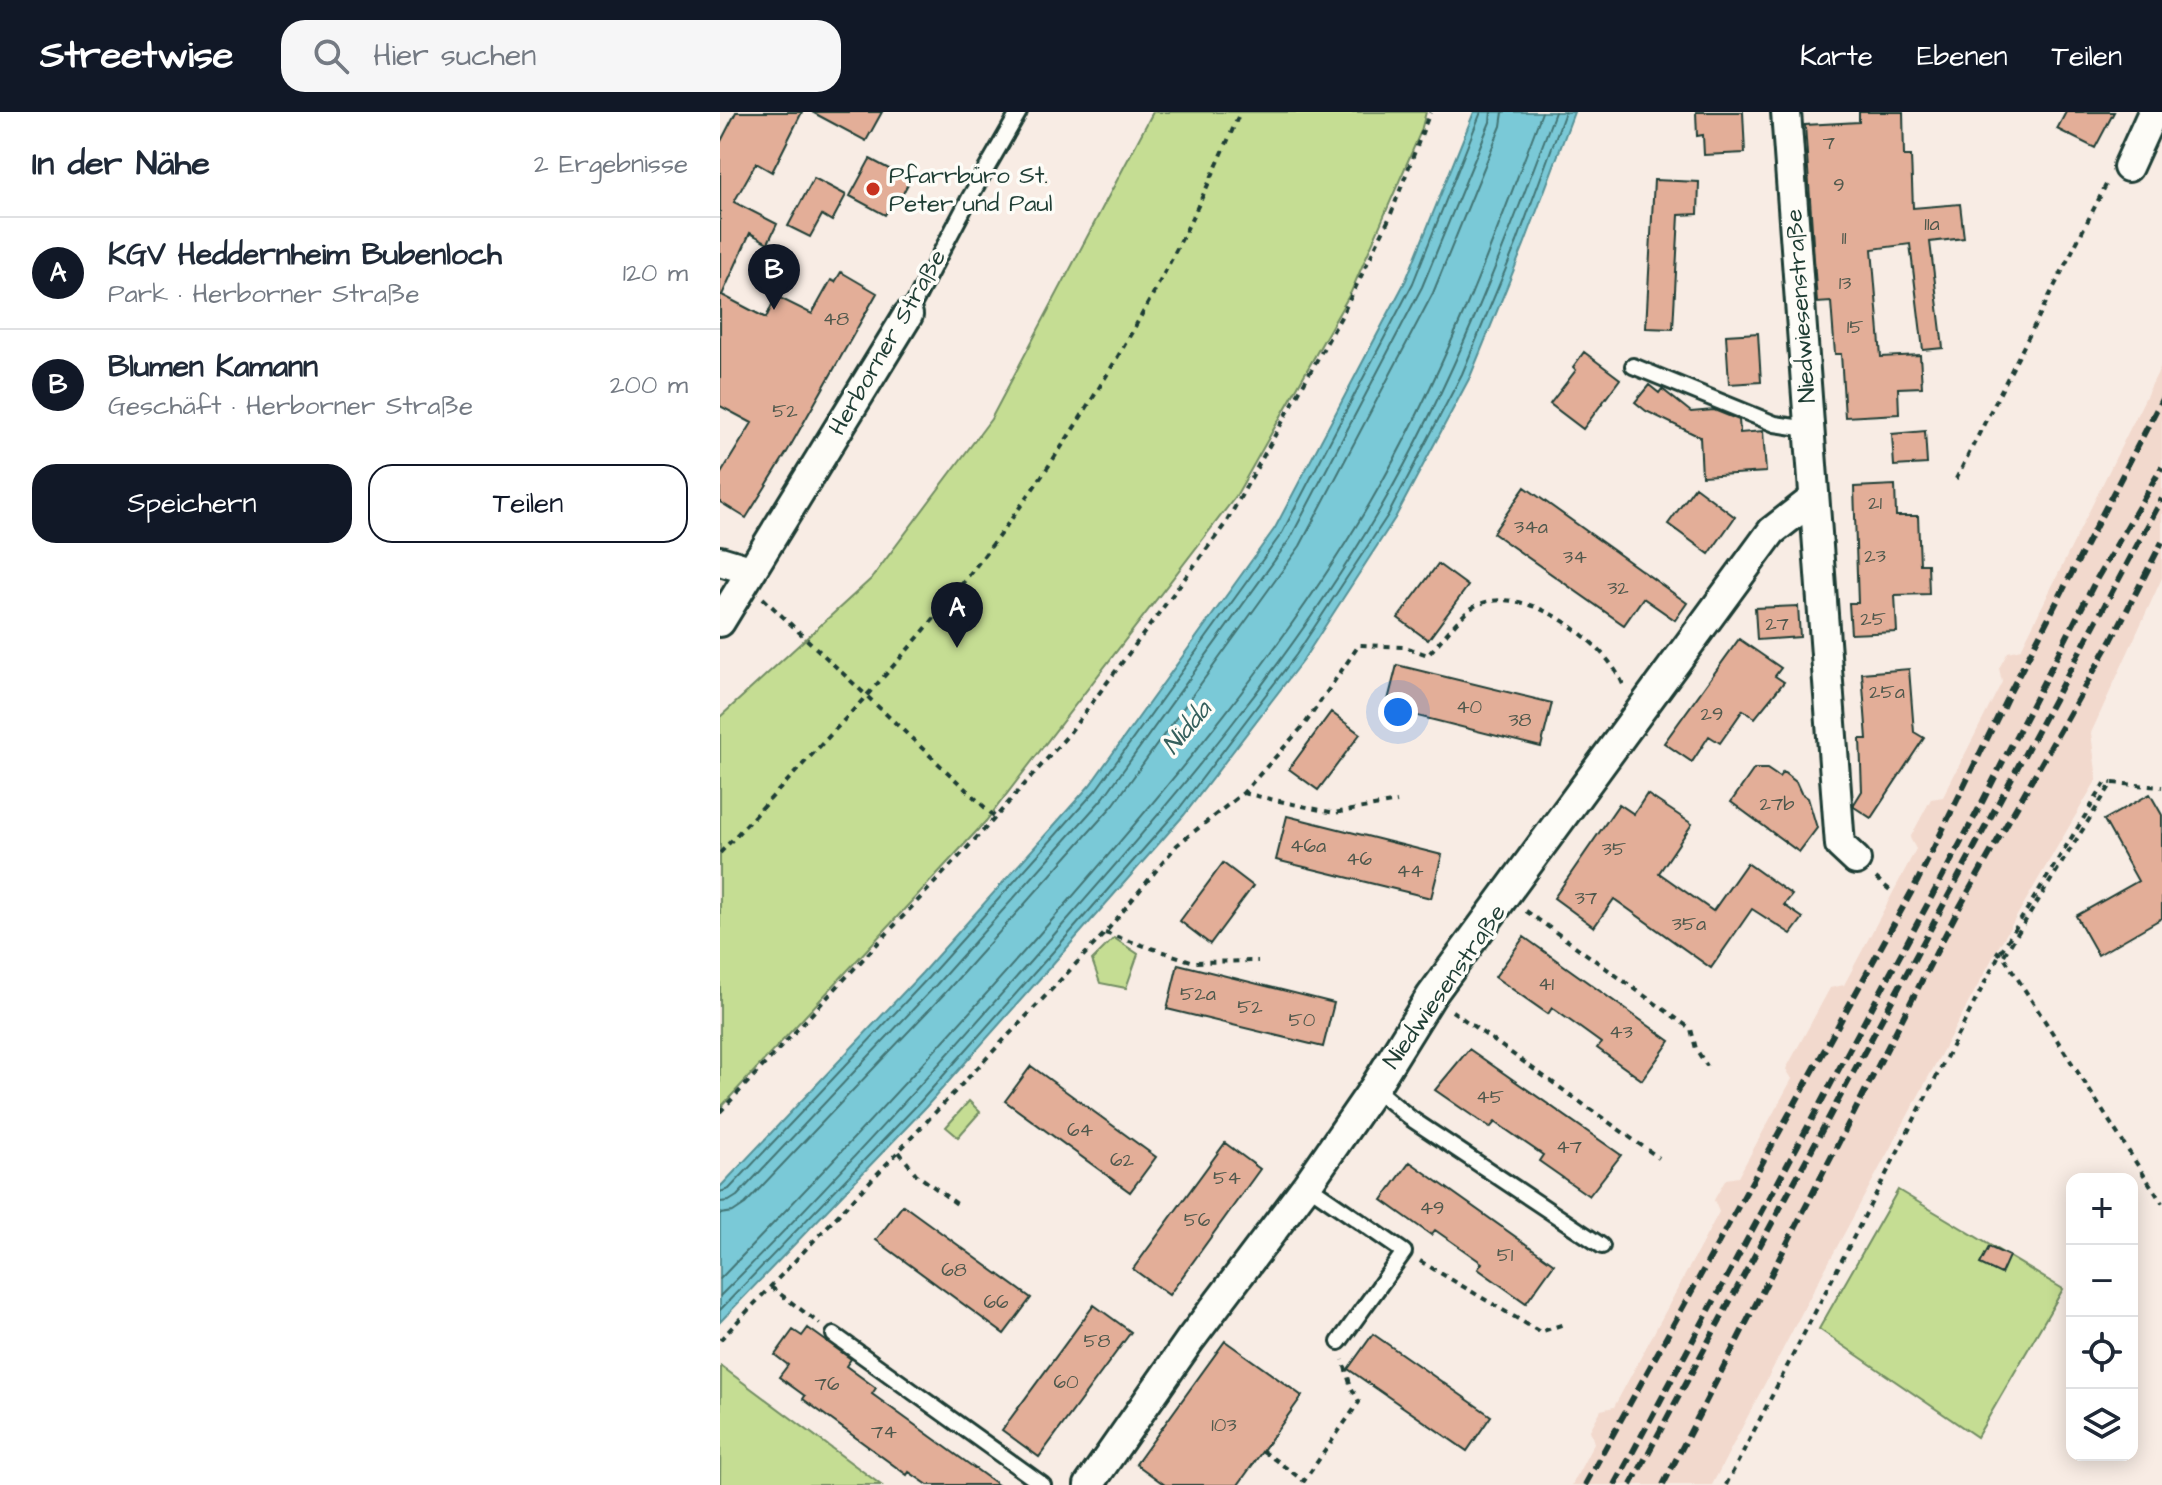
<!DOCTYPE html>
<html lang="de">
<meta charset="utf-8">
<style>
:root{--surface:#fff;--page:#f6f6f7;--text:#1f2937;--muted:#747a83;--line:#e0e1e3;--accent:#111827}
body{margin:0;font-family:"Architects Daughter",sans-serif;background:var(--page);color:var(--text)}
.controls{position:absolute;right:24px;bottom:24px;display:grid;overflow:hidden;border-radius:16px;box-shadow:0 4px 20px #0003}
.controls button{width:72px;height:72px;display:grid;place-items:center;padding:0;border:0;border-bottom:2px solid var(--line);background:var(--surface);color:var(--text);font:40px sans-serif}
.you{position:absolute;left:678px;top:600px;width:28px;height:28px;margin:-20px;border:6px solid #fff;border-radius:50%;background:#1a73e8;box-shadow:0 0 0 12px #1a73e833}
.badge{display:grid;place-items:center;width:52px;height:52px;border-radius:50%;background:var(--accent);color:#fff;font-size:26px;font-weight:700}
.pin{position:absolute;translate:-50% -66px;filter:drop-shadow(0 2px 4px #0008)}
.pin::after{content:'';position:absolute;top:42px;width:28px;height:24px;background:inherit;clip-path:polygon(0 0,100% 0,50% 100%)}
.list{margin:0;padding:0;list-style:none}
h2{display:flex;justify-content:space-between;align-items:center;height:104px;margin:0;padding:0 32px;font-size:34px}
h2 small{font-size:26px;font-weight:400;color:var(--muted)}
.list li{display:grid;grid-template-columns:52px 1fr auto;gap:24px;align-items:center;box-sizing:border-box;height:112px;padding:0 32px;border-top:2px solid var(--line)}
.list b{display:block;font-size:30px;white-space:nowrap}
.list p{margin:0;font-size:26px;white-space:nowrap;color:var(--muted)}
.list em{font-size:26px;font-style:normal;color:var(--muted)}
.actions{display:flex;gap:16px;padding:24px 32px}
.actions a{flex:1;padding:18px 0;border:2px solid var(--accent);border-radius:24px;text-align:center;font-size:28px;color:var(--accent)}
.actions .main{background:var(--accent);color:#fff}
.icon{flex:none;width:44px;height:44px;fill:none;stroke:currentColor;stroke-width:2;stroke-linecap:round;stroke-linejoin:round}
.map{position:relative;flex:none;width:1442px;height:1373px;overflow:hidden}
header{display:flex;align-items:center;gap:48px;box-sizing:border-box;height:112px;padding:0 40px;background:var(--accent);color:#fff}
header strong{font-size:38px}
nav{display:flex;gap:44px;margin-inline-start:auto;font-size:28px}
.search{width:560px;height:72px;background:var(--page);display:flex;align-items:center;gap:20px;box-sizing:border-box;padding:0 28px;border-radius:24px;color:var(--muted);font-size:30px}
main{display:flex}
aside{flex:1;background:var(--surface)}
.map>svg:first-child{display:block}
.built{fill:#f2d9cd}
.green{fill:#c5dd93;stroke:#728d64;stroke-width:2}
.water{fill:#7ac9d7;stroke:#569196;stroke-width:2}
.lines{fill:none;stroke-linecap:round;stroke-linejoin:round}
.shore{stroke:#437575;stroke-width:2}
.building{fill:#e3ae98;stroke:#1f3d34;stroke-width:2}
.lane-casing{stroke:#1f3d34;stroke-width:20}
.street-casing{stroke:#1f3d34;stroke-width:34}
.path{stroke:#1f3d34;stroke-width:4;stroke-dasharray:6 6;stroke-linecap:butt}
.lane{stroke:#fdfcf7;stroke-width:14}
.street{stroke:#fdfcf7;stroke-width:28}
.rail{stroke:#1f3d34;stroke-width:6;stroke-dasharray:12 6;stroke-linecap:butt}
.poi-dot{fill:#c8321e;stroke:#fdfcf7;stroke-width:3}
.labels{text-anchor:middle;stroke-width:7;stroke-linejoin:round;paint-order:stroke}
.number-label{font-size:20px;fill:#50594d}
.poi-label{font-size:24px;fill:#1f3d34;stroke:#fdfcf7;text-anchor:start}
.street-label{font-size:24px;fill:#1f3d34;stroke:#fdfcf7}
.water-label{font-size:26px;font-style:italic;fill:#36605d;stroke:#fdfcf7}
</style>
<header>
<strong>Streetwise</strong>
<div class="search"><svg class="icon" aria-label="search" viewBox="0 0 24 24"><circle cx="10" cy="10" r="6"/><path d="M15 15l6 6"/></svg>Hier suchen</div>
<nav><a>Karte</a><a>Ebenen</a><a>Teilen</a></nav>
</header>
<main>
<aside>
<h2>In der Nähe<small>2 Ergebnisse</small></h2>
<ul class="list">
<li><span class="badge">A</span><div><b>KGV Heddernheim Bubenloch</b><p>Park · Herborner Straße</p></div><em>120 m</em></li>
<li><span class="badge">B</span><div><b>Blumen Kamann</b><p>Geschäft · Herborner Straße</p></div><em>200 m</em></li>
</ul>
<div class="actions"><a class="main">Speichern</a><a>Teilen</a></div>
</aside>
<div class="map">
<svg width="1442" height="1373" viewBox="0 0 1442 1373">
<rect width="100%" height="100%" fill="#f8ece4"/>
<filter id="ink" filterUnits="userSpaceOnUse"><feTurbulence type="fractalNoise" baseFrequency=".0125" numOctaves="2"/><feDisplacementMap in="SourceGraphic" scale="16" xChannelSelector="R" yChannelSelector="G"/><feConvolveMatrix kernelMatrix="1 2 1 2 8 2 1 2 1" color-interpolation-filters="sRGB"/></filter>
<g filter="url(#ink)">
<!-- built -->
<path class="built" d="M 1442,252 L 1442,466 L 1371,621 L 1377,667 L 1278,836 L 1090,1185 L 992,1373 L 852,1373 L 874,1331 L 870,1318 L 881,1298 L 894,1295 L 999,1100 L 994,1088 L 1006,1067 L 1018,1065 L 1072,967 L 1066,957 L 1110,876 L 1124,873 L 1196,737 L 1190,726 L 1211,687 L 1223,685 L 1282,570 L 1279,556 L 1288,540 L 1301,537 Z"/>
<!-- green -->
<path class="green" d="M 433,0 L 706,0 L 701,19 L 631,180 L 516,384 L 266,709 L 0,996 L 0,605 L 151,467 L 271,307 Z
M 394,826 L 418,842 L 406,876 L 380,871 L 372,848 Z
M 249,989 L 260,1000 L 238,1025 L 226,1015 Z
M 1178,1078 L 1343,1177 L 1257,1325 L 1099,1217 Z
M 1,1254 L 161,1373 L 0,1373 Z"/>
<!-- water -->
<path class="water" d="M 754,0 L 854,0 L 804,133 L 750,265 L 675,406 L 583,548 L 464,703 L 330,855 L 205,996 L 0,1210 L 0,1075 L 202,861 L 370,673 L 555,416 L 686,168 Z"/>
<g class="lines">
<!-- shore -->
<path class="shore" d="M 0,1080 L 9,1077 L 208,866 L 376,678 L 562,421 L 693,171 L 761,0
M 0,1090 L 9,1089 L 17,1084 L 216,873 L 384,685 L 570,427 L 702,175 L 770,10 L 771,0
M 0,1102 L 13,1100 L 25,1092 L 225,881 L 394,692 L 580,434 L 713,181 L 781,14 L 783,0
M 0,1167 C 116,1047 229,925 339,800 C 452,671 563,539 650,391 C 722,267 772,134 822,0
M 0,1184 C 118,1066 229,942 339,817 C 455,686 572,548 660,397 C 733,271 784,136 835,0
M 0,1198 L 199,991 L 324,850 L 458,698 L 576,543 L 668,403 L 742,262 L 797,130 L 845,0"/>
</g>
<!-- building -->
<path class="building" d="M 16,0 L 82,0 L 52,60 L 36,51 L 14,90 L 57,112 L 48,131 L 30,121 L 2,183 L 46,206 L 56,184 L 92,202 L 111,168 L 115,170 L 121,160 L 157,181 L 67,340 L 26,406 L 0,390 L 0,363 L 32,311 L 0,294 L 0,31 Z
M 92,0 L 162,0 L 146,29 Z
M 976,0 L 1023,0 L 1025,41 L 984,43 L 983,23 L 977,24 Z
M 1139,0 L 1183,0 L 1184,44 L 1191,44 L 1193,96 L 1240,92 L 1244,126 L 1210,130 L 1223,236 L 1203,238 L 1190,132 L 1152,137 L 1161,245 L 1200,243 L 1202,275 L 1178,276 L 1179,302 L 1125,305 L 1121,242 L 1115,242 L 1111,190 L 1097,191 L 1085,13 L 1139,10 Z
M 1346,0 L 1394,0 L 1375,36 L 1337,17 Z
M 150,47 L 190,68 L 177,93 L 172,91 L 165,103 L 130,84 Z
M 94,66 L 126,83 L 112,109 L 102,103 L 90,125 L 68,114 Z
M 934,68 L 979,70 L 978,102 L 959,103 L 953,217 L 926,216 Z
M 1038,221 L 1041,270 L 1009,272 L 1006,223 Z
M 864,240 L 900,267 L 863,317 L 830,292 L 856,258 L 853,255 Z
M 929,273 L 939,281 L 942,277 L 971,300 L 994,298 L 1019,308 L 1020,321 L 1043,319 L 1046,360 L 982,364 L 980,325 L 926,299 L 915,290 Z
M 1205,319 L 1207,352 L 1174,354 L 1172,322 Z
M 1175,373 L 1176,404 L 1198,404 L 1200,452 L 1208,452 L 1209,482 L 1175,483 L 1177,520 L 1131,522 L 1129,491 L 1138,491 L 1134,375 Z
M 805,375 L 967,491 L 955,508 L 923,486 L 904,513 L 773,421 Z
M 975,375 L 1015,405 L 989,442 L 948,412 Z
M 718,452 L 748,474 L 708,528 L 678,506 Z
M 1078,494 L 1080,525 L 1037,528 L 1035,496 Z
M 1019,527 L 1061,556 L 1055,564 L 1064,570 L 1035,606 L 1023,598 L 1000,631 L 989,624 L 972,650 L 944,631 Z
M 677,553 L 832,591 L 821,635 L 666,596 Z
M 1189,557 L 1194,620 L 1204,626 L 1151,706 L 1134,695 L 1134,692 L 1142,679 L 1140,627 L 1147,627 L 1142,561 Z
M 611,600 L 640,622 L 598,678 L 569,657 Z
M 1034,657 L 1047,657 L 1059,665 L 1063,660 L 1076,670 L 1081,681 L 1088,686 L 1097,716 L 1079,740 L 1011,690 Z
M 927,682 L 972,712 L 939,761 L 993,799 L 1027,751 L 1072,783 L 1064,793 L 1083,806 L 1071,822 L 1032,797 L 991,856 L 894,787 L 874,815 L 834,786 L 899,692 L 914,702 Z
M 1430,682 L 1442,703 L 1442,806 L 1378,843 L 1356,804 L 1418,769 L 1384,708 Z
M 567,704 L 722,743 L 711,786 L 556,748 Z
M 503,751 L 533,774 L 490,832 L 460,809 Z
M 804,825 L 950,929 L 922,968 L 877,936 L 881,931 L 852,910 L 832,896 L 828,902 L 775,865 Z
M 458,852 L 614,891 L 603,935 L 447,897 Z
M 749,937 L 901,1043 L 869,1084 L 819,1049 L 823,1043 L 775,1010 L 770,1016 L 715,978 Z
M 311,954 L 436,1045 L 410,1080 L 285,989 Z
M 505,1031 L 540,1057 L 449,1183 L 413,1157 Z
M 690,1050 L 834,1152 L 806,1191 L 758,1157 L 762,1151 L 715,1118 L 711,1123 L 662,1088 Z
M 183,1093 L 311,1186 L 284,1222 L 156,1128 Z
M 1269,1135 L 1289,1144 L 1281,1162 L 1260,1152 Z
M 374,1193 L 411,1220 L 319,1345 L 282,1318 Z
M 88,1216 L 131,1247 L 126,1254 L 156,1276 L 152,1282 L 278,1373 L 208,1373 L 189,1360 L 187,1363 L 83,1287 L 85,1284 L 59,1265 L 68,1253 L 55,1243 L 73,1218 L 82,1224 Z
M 653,1222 L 771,1304 L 747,1339 L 628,1257 Z
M 505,1229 L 582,1284 L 518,1373 L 445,1373 L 416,1352 Z"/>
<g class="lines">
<!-- lane casing -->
<g class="lane-casing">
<path id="lane" d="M 188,203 L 250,85 L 299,0
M 913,254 L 1055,312 L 1088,317
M 654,976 L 690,1006 L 882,1134
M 587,1073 L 684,1140 L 619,1230
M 114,1223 L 323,1373"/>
</g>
<!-- street casing -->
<g class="street-casing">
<path id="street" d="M 1066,0 L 1120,733 L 1136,748
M 1408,55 L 1433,0
M 0,449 L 30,458
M 0,510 L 188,203
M 369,1373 L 470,1228 L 587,1073 L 654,976 L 711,884 L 1052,419 L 1093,387"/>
</g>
<!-- path -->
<path class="path" d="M 1236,367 L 1388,69
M 43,486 L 275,705
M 523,681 L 614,701 L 677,690
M 0,741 C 67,668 137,597 201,522 C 334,365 441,189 520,0
M 1156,766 L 1172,780
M 806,799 L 971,917 L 976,937 L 987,954
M 385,821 L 474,850 L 538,849
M 1276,839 L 1283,844 L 1442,1091
M 1284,843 L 1392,671 L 1442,675
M 732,899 L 939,1046
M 0,1000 L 275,706 L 348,623 L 506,411 L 622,203 L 669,107 L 710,0
M 179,1040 L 196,1062 L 237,1092
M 700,1149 L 820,1220 L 847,1211
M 51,1175 L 100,1212
M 0,1228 L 385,821 L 457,733 L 523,681 L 585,612 L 639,533 L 685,535 L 708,543 C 718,532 744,499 755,494 C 805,469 887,530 904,575
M 543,1339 L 584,1369 L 639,1290 L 631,1275 L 623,1248
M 1006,1373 L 1280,841 L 1386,670 L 1392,671"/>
<!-- lane -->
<use href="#lane" class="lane"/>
<!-- street -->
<use href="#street" class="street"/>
<!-- rail -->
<path class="rail" d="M 865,1373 L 1198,768 L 1289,582 L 1442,287
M 895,1373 L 1255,704 L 1376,468 L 1442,355
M 911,1373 L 1442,387
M 943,1373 L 1238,798 L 1392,527 L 1442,430"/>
</g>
</g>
<!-- markers -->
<circle class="poi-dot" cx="153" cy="77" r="8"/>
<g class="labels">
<!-- number labels -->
<g class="number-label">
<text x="1109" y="37">7</text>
<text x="1119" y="79">9</text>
<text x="1212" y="118">11a</text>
<text x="1124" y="132">11</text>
<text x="1125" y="177">13</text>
<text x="116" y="213">48</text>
<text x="1135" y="221">15</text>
<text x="65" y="305">52</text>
<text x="1155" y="397">21</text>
<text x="811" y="421">34a</text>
<text x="1155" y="450">23</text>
<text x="855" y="451">34</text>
<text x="898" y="482">32</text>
<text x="1153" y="513">25</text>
<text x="1057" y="518">27</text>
<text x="1167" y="586">25a</text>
<text x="749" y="601">40</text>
<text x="992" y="608">29</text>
<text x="800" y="614">38</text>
<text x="1057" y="698">27b</text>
<text x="588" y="740">46a</text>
<text x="894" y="743">35</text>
<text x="639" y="753">46</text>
<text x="690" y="765">44</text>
<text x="866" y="792">37</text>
<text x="969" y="818">35a</text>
<text x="826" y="878">41</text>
<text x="478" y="888">52a</text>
<text x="530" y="901">52</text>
<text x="582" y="914">50</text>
<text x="901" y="926">43</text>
<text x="770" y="991">45</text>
<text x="360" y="1024">64</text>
<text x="849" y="1041">47</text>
<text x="402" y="1054">62</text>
<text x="507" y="1072">54</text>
<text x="712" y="1102">49</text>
<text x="477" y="1114">56</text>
<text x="785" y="1149">51</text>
<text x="234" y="1164">68</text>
<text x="276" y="1196">66</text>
<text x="377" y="1235">58</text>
<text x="346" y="1276">60</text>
<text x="107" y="1278">76</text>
<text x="504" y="1319">103</text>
<text x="164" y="1326">74</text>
</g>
<!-- poi labels -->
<g class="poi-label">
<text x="169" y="71">Pfarrbüro St.<tspan x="169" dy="28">Peter und Paul</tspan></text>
</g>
<!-- street labels -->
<g class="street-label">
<text transform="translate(1080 194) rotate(-94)" y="8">Niedwiesenstraße</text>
<text transform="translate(167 230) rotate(-60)" y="8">Herborner Straße</text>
<text transform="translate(724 874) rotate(-55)" y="8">Niedwiesenstraße</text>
</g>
<!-- water labels -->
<g class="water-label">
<text transform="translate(466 615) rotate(-50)" y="9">Nidda</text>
</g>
</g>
</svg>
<div class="controls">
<button>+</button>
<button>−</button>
<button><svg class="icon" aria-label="locate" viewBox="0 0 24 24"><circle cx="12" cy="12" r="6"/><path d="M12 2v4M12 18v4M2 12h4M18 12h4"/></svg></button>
<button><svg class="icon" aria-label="layers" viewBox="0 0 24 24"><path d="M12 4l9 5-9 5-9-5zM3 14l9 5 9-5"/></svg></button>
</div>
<div class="you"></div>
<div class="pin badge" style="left:237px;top:536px">A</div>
<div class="pin badge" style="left:54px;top:198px">B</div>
</div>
</main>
